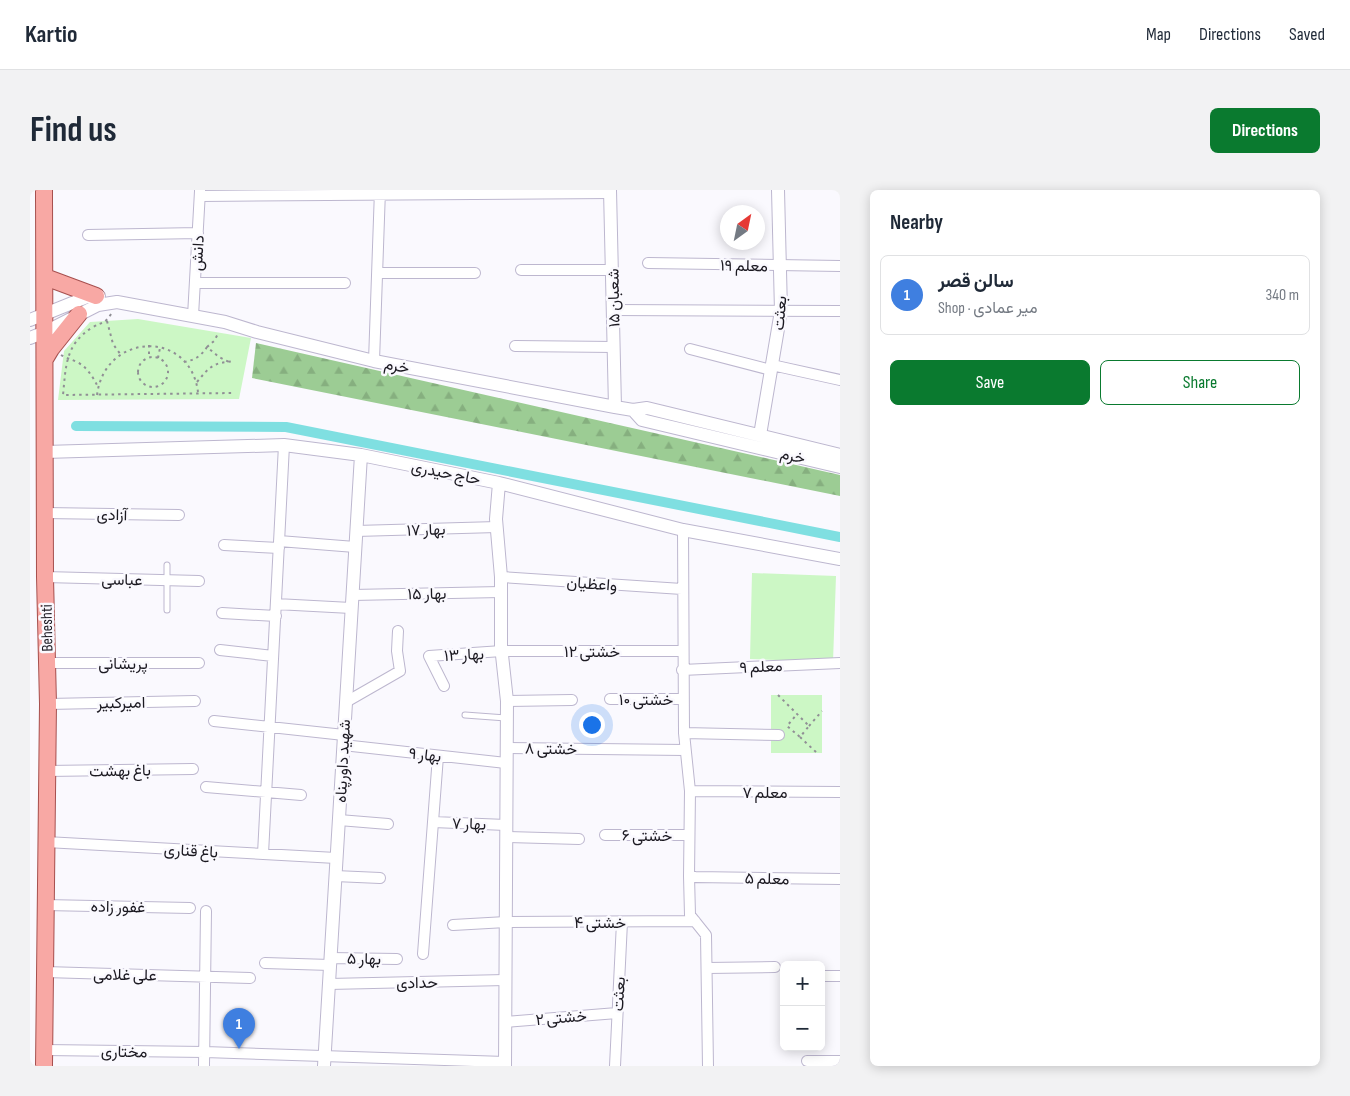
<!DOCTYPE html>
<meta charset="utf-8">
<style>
:root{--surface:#fff;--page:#f2f2f3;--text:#1f2937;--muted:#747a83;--line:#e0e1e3;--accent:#0a7a2f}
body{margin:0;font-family:"Sofia Sans Condensed",Vazirmatn,sans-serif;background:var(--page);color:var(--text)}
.controls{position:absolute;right:15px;bottom:15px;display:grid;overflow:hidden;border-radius:8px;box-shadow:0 2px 12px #0003}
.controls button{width:45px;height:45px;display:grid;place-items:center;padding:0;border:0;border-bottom:1px solid var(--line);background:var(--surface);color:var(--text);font:25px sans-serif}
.compass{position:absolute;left:690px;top:15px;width:45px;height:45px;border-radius:50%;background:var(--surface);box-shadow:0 2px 12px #0003;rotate:33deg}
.you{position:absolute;left:561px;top:534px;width:18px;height:18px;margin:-12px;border:4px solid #fff;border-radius:50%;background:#1a73e8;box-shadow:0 0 0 8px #1a73e833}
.badge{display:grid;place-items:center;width:32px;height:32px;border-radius:50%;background:var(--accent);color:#fff;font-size:16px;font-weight:700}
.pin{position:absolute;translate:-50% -41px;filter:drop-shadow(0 1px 2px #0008)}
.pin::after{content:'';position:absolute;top:26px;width:18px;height:15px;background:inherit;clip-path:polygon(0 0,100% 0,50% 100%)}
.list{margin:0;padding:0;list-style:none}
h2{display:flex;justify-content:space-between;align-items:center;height:65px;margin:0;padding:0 20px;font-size:21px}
h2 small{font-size:16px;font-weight:400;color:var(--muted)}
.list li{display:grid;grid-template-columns:32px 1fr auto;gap:15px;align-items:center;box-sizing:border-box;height:80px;margin:0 10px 10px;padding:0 10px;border:1px solid var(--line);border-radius:8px}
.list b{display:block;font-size:19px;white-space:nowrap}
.list p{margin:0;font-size:16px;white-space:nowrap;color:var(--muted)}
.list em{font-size:16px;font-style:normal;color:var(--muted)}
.actions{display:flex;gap:10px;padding:15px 20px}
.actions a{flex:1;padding:11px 0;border:1px solid var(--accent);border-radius:8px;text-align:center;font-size:18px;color:var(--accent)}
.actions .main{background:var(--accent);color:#fff}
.map{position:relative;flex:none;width:810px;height:876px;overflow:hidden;border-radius:8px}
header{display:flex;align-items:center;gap:30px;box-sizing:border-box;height:70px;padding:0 25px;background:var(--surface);border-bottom:1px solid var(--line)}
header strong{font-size:24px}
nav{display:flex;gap:28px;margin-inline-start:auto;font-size:18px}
.intro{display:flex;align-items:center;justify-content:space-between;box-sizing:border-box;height:120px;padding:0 30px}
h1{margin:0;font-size:35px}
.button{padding:12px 22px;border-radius:8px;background:var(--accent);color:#fff;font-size:18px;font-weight:700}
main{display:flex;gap:30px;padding:0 30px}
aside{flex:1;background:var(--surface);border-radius:8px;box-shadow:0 2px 12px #0003}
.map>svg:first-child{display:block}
.green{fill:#ccf7c5}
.forest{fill:url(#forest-firs)}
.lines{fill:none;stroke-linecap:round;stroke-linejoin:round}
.canal{stroke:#7fdfe1;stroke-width:10}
.service-casing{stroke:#bdb7cf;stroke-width:7}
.minor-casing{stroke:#bdb7cf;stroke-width:12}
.tertiary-casing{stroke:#bdb7cf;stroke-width:14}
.primary-casing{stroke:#a7504f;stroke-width:18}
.path{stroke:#908f95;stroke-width:2;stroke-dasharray:2.5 4;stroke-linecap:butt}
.service{stroke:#fff;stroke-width:5}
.minor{stroke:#fff;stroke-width:10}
.tertiary{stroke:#fff;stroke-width:12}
.primary{stroke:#f8a8a4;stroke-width:16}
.labels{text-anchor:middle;stroke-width:5;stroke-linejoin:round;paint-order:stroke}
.street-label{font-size:16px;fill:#1b1921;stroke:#faf9fe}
</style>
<header>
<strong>Kartio</strong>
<nav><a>Map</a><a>Directions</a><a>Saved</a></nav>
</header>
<div class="intro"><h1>Find us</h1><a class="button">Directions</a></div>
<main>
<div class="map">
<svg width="810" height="876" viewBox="0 0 810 876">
<defs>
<pattern id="forest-firs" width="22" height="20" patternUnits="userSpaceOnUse" patternTransform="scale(1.25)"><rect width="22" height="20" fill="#9ccc94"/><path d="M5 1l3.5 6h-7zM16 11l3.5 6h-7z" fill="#86af7f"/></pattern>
</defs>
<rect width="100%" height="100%" fill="#faf9fe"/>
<!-- green -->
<path class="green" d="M 108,129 L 221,148 L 209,209 L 28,210 L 34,161 L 60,132 Z
M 722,383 L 806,386 L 803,472 L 720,469 Z
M 741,505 L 792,505 L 792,563 L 741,563 Z"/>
<!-- forest -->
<path class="forest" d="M 226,153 L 810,285 L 810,306 L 222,188 Z"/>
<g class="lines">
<!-- canal -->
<path class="canal" d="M 46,236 L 256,237 L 810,347"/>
<!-- service casing -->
<g class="service-casing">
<path id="service" d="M 137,420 L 137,375
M 435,525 L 476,528"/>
</g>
<!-- minor casing -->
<g class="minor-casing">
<path id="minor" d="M 171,6 L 580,3
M 58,45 L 168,43
M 618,73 L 810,76
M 491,80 L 582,80
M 347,83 L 445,83
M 165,93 L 315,93
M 583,120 L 810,121
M 163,126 L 170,1
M 485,156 L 584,157
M 660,159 L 741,180
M 344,171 L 350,0
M 742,175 L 810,190
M 15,323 L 149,325
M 653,340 L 654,543
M 326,341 L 467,337
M 249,351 L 325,357
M 194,355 L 249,358
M 15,387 L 169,391
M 471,387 L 652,399
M 322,405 L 471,402
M 246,414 L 321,418
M 192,423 L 246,426
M 190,460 L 243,466
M 17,473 L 169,473
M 652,480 L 810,473
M 414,496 L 399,466 L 472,461 L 652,461
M 580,509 L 652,509
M 477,511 L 542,510
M 316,512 L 370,481 L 367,461 L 368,441
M 18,514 L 165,511
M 184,531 L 314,545
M 313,555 L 476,573
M 476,558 L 655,560
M 16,581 L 163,579
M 176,597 L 271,605
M 660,601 L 810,602
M 309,630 L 358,634
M 403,632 L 476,635
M 575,645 L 659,645
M 476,647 L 549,649
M 16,652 L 306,668
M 233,664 L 254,255
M 305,686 L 350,688
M 659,686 L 660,601 L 654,543 L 749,545
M 15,715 L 160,718
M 423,735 L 476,732 L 665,731
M 393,764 L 408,566
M 300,768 L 367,769
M 235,773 L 300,775
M 677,778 L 745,777
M 15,782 L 220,788
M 791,786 L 810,786
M 299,794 L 475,790
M 475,832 L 587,823
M 14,860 L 175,862 L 475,872
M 777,871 L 810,871
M 174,876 L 176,721
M 585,876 L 592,732
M 678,876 L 676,745 L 660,725 L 659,686 L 665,687 L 810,689"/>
</g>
<!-- tertiary casing -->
<g class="tertiary-casing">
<path id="tertiary" d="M 580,0 L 585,217
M 0,130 L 57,107 L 69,106
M 0,148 L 15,142 L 68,115 L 87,112 L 195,132 L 227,142 L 344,171 L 585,217 L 603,220 L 617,218 L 810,265
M 603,220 L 612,230 L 810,277
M 730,245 L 751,121 L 748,0
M 15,262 L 254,255 L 331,265 L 469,293 L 653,340 L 810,369
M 469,293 L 466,329 L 471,387 L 471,456 L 477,511 L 475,876
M 294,876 L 331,265"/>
</g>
<!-- primary casing -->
<g class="primary-casing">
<path id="primary" d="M 14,0 L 15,387 L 18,514 L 14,876
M 15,87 L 66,106
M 15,169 L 21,159 L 49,124"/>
</g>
<!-- path -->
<path class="path" d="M 81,124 C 75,134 72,132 63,137 C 35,154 36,176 33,205 L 203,203
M 77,131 L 83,154 L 91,165
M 119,155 L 119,168
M 177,157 L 184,151 L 189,142
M 31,165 C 36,168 41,169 47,172 C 57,177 63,187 68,197
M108 182a15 15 0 1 1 30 0a15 15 0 1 1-30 0Z
M 128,168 L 130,158
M 154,172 C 165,170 171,166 177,157 L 189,167 L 199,172
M 167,192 C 181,175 183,173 205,171
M 67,205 C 75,142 160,139 168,202
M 748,505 L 779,536 L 770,547 L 757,536 L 767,524
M 779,536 L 792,521
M 770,547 L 787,563"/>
<!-- service -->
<use href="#service" class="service"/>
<!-- minor -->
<use href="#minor" class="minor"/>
<!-- tertiary -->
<use href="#tertiary" class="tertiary"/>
<!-- primary -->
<use href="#primary" class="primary"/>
</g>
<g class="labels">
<!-- street labels -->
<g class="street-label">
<text transform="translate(167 63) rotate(-87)" y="6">دانش</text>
<text transform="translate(714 75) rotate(1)" y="6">معلم ۱۹</text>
<text transform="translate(583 108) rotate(-91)" y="6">۱۵ شعبان</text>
<text transform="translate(749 123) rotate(-85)" y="6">بعثت</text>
<text transform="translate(367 175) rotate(11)" y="6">خرم</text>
<text transform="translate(763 265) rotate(13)" y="6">خرم</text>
<text transform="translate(416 282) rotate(11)" y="6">حاج حیدری</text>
<text transform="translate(82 324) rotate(1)" y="6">آزادی</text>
<text transform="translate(396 339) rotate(-2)" y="6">بهار ۱۷</text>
<text transform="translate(92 389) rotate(1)" y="6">عباسی</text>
<text transform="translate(562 393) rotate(4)" y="6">واعظیان</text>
<text transform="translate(397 403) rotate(-1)" y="6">بهار ۱۵</text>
<text transform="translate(16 438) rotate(-91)" y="6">Beheshti</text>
<text x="562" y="467">خشتی ۱۲</text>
<text transform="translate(434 464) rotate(-3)" y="6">بهار ۱۳</text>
<text x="93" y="479">پریشانی</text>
<text transform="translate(731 476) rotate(-3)" y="6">معلم ۹</text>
<text x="616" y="515">خشتی ۱۰</text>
<text transform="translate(91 512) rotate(-1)" y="6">امیرکبیر</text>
<text transform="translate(521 558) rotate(1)" y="6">خشتی ۸</text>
<text transform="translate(395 564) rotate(6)" y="6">بهار ۹</text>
<text transform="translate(312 571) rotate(-87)" y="6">شهید داورپناه</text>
<text transform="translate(90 580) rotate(-1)" y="6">باغ بهشت</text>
<text x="735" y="608">معلم ۷</text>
<text transform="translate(439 633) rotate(2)" y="6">بهار ۷</text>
<text x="617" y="651">خشتی ۶</text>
<text transform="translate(161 660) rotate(3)" y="6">باغ قناری</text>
<text transform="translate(737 688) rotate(1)" y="6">معلم ۵</text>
<text transform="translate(88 716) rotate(1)" y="6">غفور زاده</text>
<text x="570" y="738">خشتی ۴</text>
<text transform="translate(334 768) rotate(1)" y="6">بهار ۵</text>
<text transform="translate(95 784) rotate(1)" y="6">علی غلامی</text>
<text transform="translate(387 792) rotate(-1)" y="6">حدادی</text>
<text transform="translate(588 804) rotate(-87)" y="6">بعثت</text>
<text transform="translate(531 827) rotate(-5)" y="6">خشتی ۲</text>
<text transform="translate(94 861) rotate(1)" y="6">مختاری</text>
</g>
</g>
</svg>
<div class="controls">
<button>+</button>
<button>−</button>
</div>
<svg class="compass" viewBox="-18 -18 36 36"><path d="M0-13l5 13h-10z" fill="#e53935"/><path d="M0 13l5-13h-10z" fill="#747a83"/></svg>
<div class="you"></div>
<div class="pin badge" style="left:209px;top:859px;background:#3f7fe0">1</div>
</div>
<aside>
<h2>Nearby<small></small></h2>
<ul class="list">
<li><span class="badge" style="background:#3f7fe0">1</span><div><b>سالن قصر</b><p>Shop · میر عمادی</p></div><em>340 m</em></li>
</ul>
<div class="actions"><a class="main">Save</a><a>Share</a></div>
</aside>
</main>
